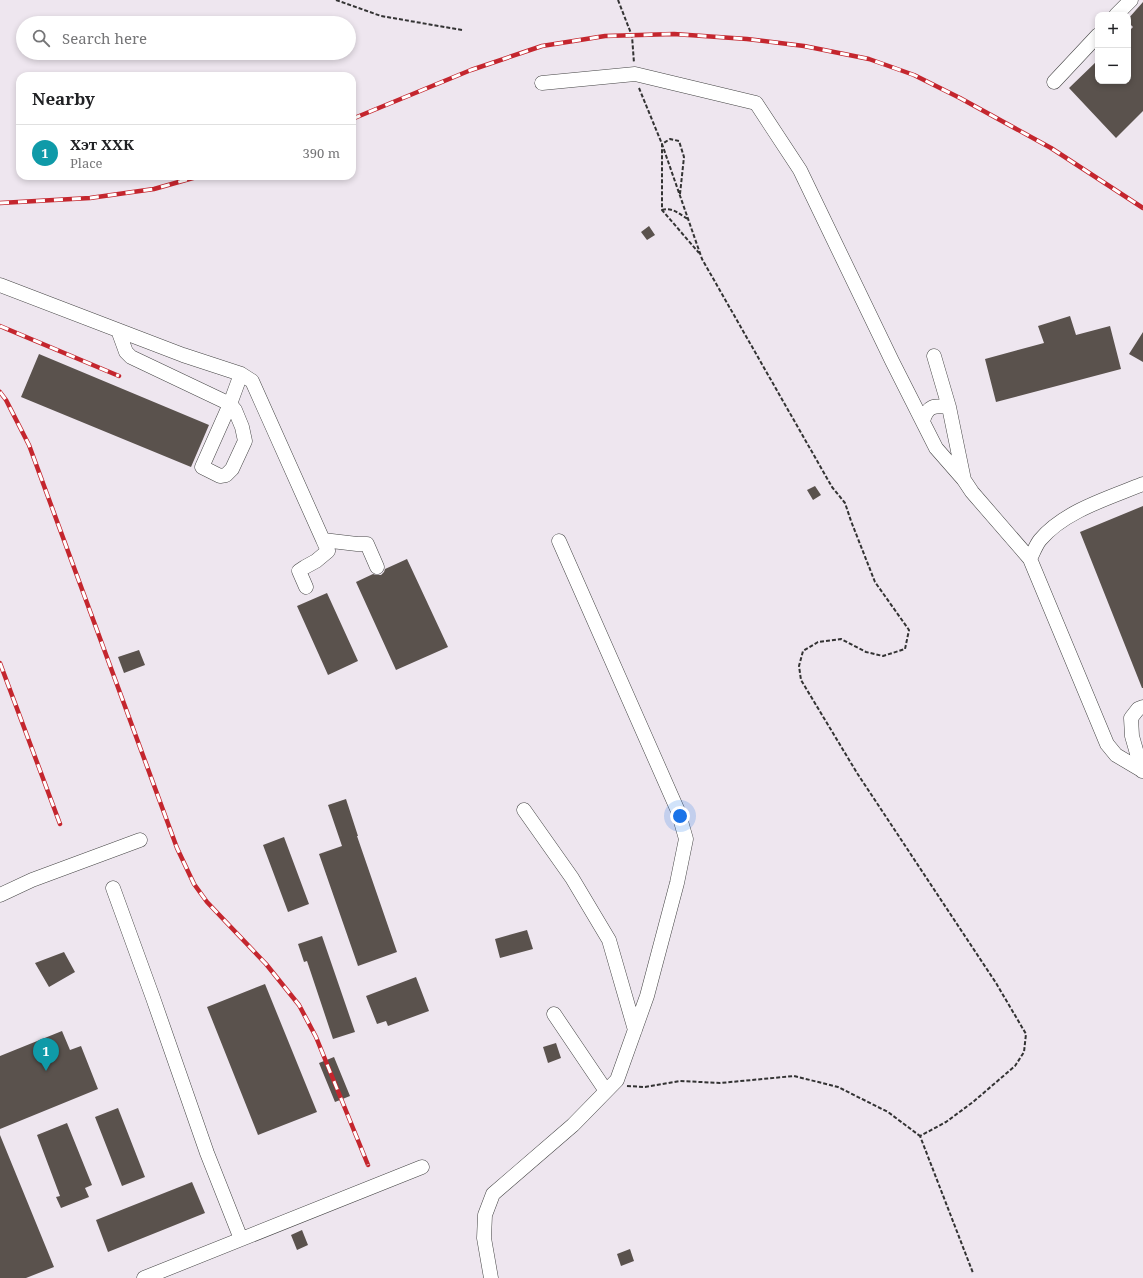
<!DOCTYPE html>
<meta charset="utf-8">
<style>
:root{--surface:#fff;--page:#f6f6f6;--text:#202124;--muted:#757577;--line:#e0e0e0;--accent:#1a73e8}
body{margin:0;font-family:"Noto Serif",serif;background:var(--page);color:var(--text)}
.controls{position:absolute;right:12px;top:12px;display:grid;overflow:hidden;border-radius:8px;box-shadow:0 2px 6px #0003}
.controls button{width:36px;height:36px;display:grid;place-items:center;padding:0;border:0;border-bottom:1px solid var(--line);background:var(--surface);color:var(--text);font:20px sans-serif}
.you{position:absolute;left:680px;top:816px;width:14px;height:14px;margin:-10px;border:3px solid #fff;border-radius:50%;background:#1a73e8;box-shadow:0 0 0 6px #1a73e833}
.badge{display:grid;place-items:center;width:26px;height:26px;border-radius:50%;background:var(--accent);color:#fff;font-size:13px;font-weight:700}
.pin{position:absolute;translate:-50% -33px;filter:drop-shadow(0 1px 2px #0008)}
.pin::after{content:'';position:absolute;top:21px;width:14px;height:12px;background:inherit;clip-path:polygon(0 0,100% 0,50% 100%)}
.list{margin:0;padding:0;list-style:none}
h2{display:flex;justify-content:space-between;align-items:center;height:52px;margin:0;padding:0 16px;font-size:17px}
h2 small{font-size:13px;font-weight:400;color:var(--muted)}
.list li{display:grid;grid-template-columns:26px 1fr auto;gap:12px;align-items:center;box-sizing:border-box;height:56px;padding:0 16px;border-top:1px solid var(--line)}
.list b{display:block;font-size:15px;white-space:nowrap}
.list p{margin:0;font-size:13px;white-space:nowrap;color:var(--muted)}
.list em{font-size:13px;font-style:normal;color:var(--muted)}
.icon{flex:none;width:22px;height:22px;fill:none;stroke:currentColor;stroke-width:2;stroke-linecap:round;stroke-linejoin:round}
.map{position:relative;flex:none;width:1143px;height:1278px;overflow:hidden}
.search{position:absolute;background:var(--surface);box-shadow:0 2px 6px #0003;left:16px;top:16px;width:340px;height:44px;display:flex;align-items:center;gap:10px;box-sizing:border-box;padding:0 14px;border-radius:22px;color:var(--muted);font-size:15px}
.panel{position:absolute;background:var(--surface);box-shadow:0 2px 6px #0003;left:16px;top:72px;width:340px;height:108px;border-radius:12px}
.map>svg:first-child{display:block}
.industrial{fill:#eee6ef;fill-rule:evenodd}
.building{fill:#5a524d}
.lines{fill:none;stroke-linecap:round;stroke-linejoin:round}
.minor-casing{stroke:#444;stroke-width:15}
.path{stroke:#333;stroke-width:2;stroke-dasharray:4 2;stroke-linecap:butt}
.minor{stroke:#fff;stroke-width:14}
.rail-casing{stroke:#c4262e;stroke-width:4.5}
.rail{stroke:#fff;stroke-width:3;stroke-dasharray:9;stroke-linecap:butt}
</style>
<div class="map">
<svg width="1143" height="1278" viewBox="0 0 1143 1278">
<rect width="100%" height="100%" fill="#fffdf5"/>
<!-- industrial -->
<path class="industrial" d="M 0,0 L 1143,0 L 1143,1278 L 0,1278 ZM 1098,15 L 1128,15 L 1128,81 L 1098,81 ZM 23,23 L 349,23 L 349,53 L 23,53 ZM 20,76 L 352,76 L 352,176 L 20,176 Z"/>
<!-- building -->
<path class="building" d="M 1143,2 L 1143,111 L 1116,138 L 1069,88 L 1098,60 L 1098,81 L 1128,81 L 1128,32 L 1133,27 L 1128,22 L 1128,19 Z
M 649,226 L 655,235 L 647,240 L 641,232 Z
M 1070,316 L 1076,335 L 1110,326 L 1121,369 L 996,402 L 985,359 L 1044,343 L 1038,326 Z
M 1143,332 L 1143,362 L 1129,354 Z
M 39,354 L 209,425 L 191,467 L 21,397 Z
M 815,486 L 821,495 L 813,500 L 807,490 Z
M 1143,506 L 1143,688 L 1142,688 L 1080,532 Z
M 407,559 L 448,647 L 396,670 L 356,582 L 373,574 L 376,575 L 381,575 L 384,572 L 385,569 Z
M 327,593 L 358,661 L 328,675 L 297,606 Z
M 139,650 L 145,665 L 124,673 L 118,657 Z
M 346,799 L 358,836 L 357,836 L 397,952 L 358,966 L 319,854 L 342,846 L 328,805 Z
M 284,837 L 309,904 L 288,912 L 263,845 Z
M 527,930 L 533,949 L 500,958 L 495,939 Z
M 322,936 L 355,1032 L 333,1039 L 307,961 L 304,962 L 298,944 Z
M 64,952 L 75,972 L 49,987 L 35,963 Z
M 416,977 L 429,1011 L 388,1026 L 386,1021 L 377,1024 L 366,996 Z
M 265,984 L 317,1112 L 258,1135 L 207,1007 Z
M 62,1031 L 70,1050 L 81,1046 L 98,1089 L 0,1129 L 0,1056 Z
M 556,1043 L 561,1058 L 548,1063 L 543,1047 Z
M 334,1057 L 350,1096 L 335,1102 L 319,1063 Z
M 118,1108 L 145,1177 L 122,1186 L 95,1117 Z
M 67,1123 L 92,1185 L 85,1188 L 89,1197 L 61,1208 L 56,1197 L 60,1196 L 37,1135 Z
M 0,1135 L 54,1267 L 26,1278 L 0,1278 Z
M 192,1182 L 205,1213 L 108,1252 L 96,1220 Z
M 302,1230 L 308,1245 L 297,1250 L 291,1235 Z
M 630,1249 L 634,1261 L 621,1266 L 617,1254 Z"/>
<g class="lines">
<!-- minor casing -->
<g class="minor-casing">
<path id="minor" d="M 1116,15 L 1131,0
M 1054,82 L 1098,35
M 542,83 L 635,74 L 756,103 L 800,170 L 892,361 L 936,448 L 964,480
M 0,285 L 183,355 L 241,374 L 252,381 L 323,540 L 357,544 L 367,544 L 377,567
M 118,330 L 126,352 L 131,357 L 230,404 L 235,410 L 242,427 L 245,441 L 232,469 L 226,475 L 220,476 L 202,467 L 230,404 L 241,374
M 934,356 L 949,407 L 964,480 L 972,492 L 1030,559 L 1107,744 L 1116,755 L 1143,771
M 923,421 C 927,406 934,405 949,407
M 1030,559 C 1033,553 1036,545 1040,540 C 1064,511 1109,498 1143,484
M 306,587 L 299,571 L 305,567 L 316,561 L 328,551 L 323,540
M 1142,771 L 1132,736 L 1131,718 L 1138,709 L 1143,707
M 524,810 L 572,878 L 609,940 L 635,1030
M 113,888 L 153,998 L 207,1153 L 241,1239
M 0,895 L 32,880 L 140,840
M 554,1014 L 606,1091
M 144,1278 L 422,1167
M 491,1278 L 484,1238 L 485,1215 L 493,1194 L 573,1125 L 617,1080 L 647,996 L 677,883 L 686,839 L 678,811 L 559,541"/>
</g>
<!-- path -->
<path class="path" d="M 336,0 L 381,16 L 462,30
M 618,0 L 632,36 L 634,63
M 639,88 L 662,144 L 702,259 L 832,487 L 845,503 L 851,521 L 875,582 L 909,630 L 905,649 L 883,656 L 866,652 L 841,639 L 818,642 L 803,651 L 799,666 L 801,680 L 857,773 L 996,983 L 1026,1034 L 1024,1052 L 1015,1066 L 973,1102 L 946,1122 L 920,1136 L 973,1273
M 680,194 L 684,157 L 679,141 L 670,139 L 662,144 L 662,210 L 699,253
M 662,210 C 673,207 679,214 688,219
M 627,1086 L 645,1087 L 680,1081 L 720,1083 L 794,1076 L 838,1087 L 888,1112 L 920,1136"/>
<!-- minor -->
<use href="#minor" class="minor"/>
<!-- rail casing -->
<g class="rail-casing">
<path id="rail" d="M 352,119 L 471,70 L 542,46 L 605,36 L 674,34 L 747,39 L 804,46 L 869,59 L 914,75 L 960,98 L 1051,148 L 1143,208
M 0,203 L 90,198 L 154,189 L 200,176
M 0,326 L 119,376
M 0,392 L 6,400 L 29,445 L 177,848 L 194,884 L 207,902 L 266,964 L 299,1005 L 316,1037 L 368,1165
M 0,663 L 60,824"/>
</g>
<!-- rail -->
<use href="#rail" class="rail"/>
</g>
</svg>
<div class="controls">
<button>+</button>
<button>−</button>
</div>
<div class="you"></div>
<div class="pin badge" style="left:46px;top:1071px;background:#0f9aa8">1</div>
<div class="search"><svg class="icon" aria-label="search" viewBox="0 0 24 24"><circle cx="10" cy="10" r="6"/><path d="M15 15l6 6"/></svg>Search here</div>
<section class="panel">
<h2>Nearby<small></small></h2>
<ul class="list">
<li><span class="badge" style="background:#0f9aa8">1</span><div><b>Хэт ХХК</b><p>Place</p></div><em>390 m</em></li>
</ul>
</section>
</div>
